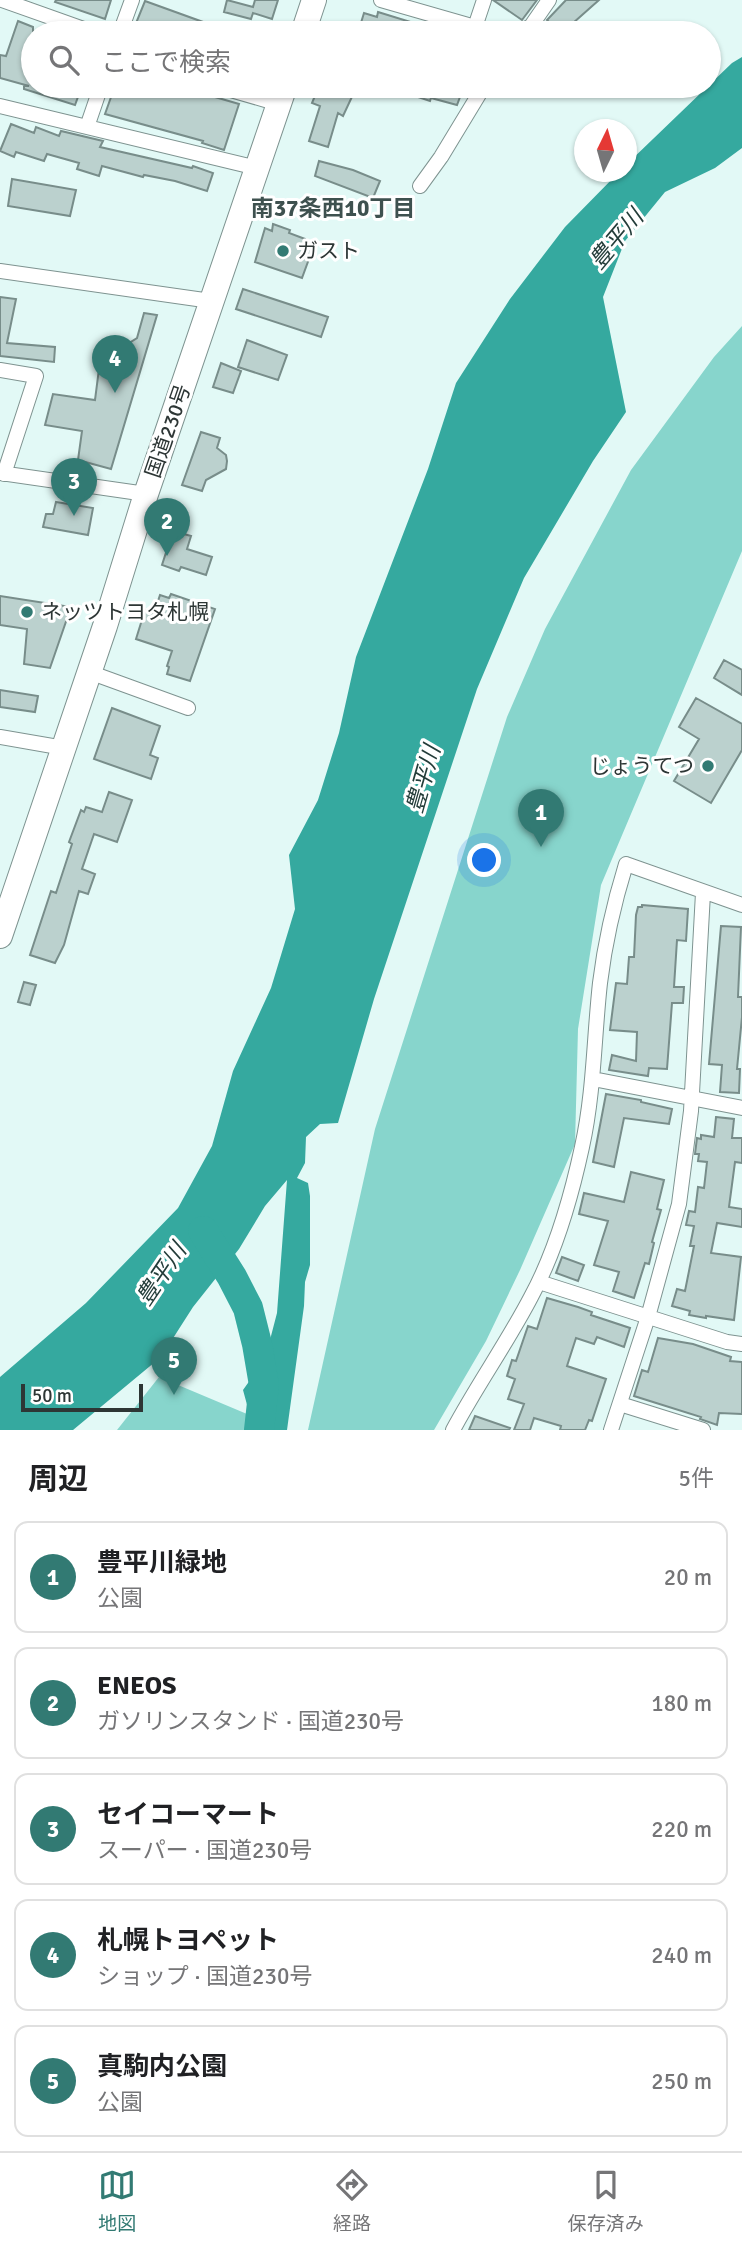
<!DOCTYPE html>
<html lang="ja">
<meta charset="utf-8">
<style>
:root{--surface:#fff;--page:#f6f6f6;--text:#202124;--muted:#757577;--line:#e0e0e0;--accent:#327a73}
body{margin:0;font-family:Signika,"Noto Sans JP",sans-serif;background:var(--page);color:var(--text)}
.compass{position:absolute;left:574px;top:119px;width:63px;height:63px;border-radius:50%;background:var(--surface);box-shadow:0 2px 5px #0004;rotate:5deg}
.scale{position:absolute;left:21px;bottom:18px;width:122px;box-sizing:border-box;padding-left:7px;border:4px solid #2d3635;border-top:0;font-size:19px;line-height:24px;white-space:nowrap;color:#2d3635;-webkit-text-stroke:5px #fff;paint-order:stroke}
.you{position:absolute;left:485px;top:861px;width:24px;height:24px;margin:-18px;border:5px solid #fff;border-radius:50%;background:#1a73e8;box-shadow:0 0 0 10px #1a73e833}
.badge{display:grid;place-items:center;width:46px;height:46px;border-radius:50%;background:var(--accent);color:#fff;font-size:23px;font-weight:700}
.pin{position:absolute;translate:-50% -58px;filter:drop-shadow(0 2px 4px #0008)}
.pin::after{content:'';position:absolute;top:37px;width:24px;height:21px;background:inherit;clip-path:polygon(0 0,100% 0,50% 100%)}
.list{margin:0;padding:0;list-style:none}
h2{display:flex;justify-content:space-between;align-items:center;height:91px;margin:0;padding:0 28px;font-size:30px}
h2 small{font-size:23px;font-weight:400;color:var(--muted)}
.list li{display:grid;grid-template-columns:46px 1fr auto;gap:21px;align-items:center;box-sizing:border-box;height:112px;margin:0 14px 14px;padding:0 14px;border:2px solid var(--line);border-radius:14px}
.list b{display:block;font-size:26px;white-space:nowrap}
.list p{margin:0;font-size:23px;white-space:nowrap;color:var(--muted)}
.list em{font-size:23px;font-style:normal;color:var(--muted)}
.icon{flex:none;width:38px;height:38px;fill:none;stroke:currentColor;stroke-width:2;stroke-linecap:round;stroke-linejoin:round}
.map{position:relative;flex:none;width:742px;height:1430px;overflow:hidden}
.search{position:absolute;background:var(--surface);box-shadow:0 2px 5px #0004;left:21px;right:21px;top:21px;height:77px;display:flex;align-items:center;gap:18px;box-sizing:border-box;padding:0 24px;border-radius:38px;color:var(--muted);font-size:26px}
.sheet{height:721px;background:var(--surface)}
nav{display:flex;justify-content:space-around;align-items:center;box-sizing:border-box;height:98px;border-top:2px solid var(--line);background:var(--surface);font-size:19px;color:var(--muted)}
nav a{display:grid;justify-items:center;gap:4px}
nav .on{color:var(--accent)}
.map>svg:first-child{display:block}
.green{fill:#87d5cc}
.water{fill:#35a99f}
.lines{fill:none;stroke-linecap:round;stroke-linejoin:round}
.river{stroke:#35a99f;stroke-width:30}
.building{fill:#bbd1ce;stroke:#788d8a;stroke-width:2}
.minor-casing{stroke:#7e9390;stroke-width:16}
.trunk-casing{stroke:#7e9390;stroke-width:26}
.minor{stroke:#fff;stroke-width:14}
.trunk{stroke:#fff;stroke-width:24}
.poi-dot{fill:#327a73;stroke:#fff;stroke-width:2.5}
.labels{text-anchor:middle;stroke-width:6;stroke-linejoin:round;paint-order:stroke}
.poi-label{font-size:21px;fill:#2d3635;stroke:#fff;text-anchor:start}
.street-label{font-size:21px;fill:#2d3635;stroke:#fff}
.neighbourhood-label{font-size:23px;font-weight:bold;fill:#3e514f;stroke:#fff}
.water-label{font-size:23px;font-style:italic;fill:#243d3a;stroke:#fff}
</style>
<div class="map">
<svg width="742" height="1430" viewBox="0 0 742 1430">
<rect width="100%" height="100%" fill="#e2f9f6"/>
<!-- green -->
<path class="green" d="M 742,326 L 742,551 L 601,885 L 578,1029 L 575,1144 L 520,1270 L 486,1341 L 434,1430 L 308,1430 L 375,1129 L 507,717 L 545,629 L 631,470 L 714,357 Z
M 159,1377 L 247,1414 L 247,1430 L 117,1430 Z"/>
<!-- water -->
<path class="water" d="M 742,57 L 742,148 L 715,168 L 665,192 L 625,241 L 603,297 L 626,412 L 593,461 L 524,578 L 477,689 L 374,999 L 338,1123 L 320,1124 L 306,1137 L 305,1163 L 297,1178 L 308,1183 L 310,1196 L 310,1265 L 305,1282 L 304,1306 L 287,1430 L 248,1430 L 249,1412 L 243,1390 L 265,1359 L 277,1313 L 287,1180 L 265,1206 L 239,1249 L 193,1307 L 161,1357 L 73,1430 L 0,1430 L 0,1377 L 86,1303 L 178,1208 L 212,1146 L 233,1071 L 271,988 L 295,909 L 289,855 L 318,800 L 339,733 L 356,657 L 428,469 L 456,383 L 510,299 L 565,227 L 619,172 L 626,172 L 627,164 L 732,63 Z"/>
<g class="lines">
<!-- river -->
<path class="river" d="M 203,1231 L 232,1277 L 248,1308 L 257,1344 L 264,1385 L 259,1430"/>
</g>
<!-- building -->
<path class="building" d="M 56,0 L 111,0 L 105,19 L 55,2 Z
M 227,0 L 253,7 L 255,0 L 278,0 L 272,19 L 253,13 L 251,19 L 224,12 Z
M 493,0 L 537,0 L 522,20 Z
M 566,0 L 599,0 L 564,31 L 559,25 L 555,28 L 547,20 Z
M 145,1 L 203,22 L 200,33 L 132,33 Z
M 378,12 L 440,31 L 439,33 L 381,33 L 360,26 L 364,13 L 377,17 Z
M 18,21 L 33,27 L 33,86 L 82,86 L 75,105 L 24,89 L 24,86 L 29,86 L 0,78 L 0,55 L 6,56 Z
M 115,86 L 177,86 L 239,104 L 224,150 L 202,143 L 203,141 L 105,114 Z
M 319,86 L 357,86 L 343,116 L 338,113 L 328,147 L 309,141 L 320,106 L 312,103 Z
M 391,86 L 464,86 L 457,105 L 431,98 L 430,101 L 391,88 Z
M 11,124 L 34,133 L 36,127 L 59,136 L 61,131 L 103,141 L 100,147 L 192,168 L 193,166 L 213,173 L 207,191 L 175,181 L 144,175 L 143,177 L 102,166 L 99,176 L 77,169 L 79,163 L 47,154 L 44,161 L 16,152 L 14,157 L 0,151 Z
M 319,161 L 353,170 L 380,181 L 373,198 L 315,176 Z
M 12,179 L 76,190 L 70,216 L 8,206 Z
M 273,224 L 290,230 L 289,233 L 305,239 L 304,245 L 313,248 L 302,278 L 255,262 L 265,228 L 272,231 Z
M 243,289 L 328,317 L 321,337 L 236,309 Z
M 0,297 L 16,299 L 7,343 L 55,347 L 54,362 L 0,356 Z
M 144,313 L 157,315 L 111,469 L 78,460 L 82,431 L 45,425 L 53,394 L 95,400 L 100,361 L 137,338 Z
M 247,340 L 287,355 L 278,380 L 238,367 Z
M 221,363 L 241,371 L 233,393 L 213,387 Z
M 201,432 L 220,438 L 217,448 L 226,455 L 227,461 L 226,469 L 206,480 L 202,491 L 182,485 Z
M 56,502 L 93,508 L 88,535 L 43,527 L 46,514 L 53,514 Z
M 173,531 L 191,536 L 187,549 L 212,557 L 206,575 L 181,567 L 179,571 L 162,565 Z
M 171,594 L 215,609 L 190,681 L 167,674 L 169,667 L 167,666 L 172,651 L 136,639 L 145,610 L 154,613 L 160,595 L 169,598 Z
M 0,596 L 71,607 L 50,668 L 24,664 L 27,629 L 0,625 Z
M 724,660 L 742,670 L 742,695 L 714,678 Z
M 0,690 L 38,696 L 35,712 L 0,707 Z
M 696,698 L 742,724 L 742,750 L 711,803 L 674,781 L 699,739 L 679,727 Z
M 112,708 L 160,726 L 150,755 L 158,758 L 151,779 L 94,759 Z
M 109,792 L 132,800 L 117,842 L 94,834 L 82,869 L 95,874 L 88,894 L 79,891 L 64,945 L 55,963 L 30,955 L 51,891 L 56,893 L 72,844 L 69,842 L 81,810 L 84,812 L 86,807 L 102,812 Z
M 642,905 L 688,909 L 686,941 L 677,940 L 674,987 L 684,987 L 683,1003 L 672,1003 L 667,1069 L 649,1068 L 648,1076 L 609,1070 L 612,1055 L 636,1061 L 637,1032 L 610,1030 L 616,983 L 627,984 L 629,957 L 634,957 L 636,915 L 638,907 L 642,907 Z
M 721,926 L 741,927 L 738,997 L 742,997 L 742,1017 L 737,1069 L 740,1069 L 739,1093 L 720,1092 L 722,1065 L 709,1064 Z
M 24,982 L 36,985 L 30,1005 L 18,1002 Z
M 606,1094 L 641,1100 L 641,1102 L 672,1109 L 669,1124 L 624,1118 L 614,1167 L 593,1162 Z
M 716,1117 L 734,1119 L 732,1138 L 742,1138 L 742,1163 L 735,1162 L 729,1207 L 742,1209 L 742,1227 L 717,1223 L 711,1253 L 741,1257 L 734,1320 L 706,1316 L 706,1318 L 689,1315 L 690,1311 L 672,1306 L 677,1289 L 685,1291 L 694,1246 L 690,1246 L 694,1226 L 686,1225 L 689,1211 L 695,1212 L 698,1187 L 704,1188 L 707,1162 L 698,1161 L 699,1154 L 695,1154 L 697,1138 L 701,1139 L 701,1135 L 714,1137 Z
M 631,1172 L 664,1180 L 657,1209 L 661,1210 L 652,1242 L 654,1243 L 649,1264 L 645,1263 L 634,1298 L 613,1291 L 619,1272 L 594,1265 L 608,1221 L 579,1214 L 584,1193 L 624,1202 Z
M 562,1257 L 584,1265 L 578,1281 L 556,1273 Z
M 547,1298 L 578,1307 L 592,1312 L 591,1315 L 630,1328 L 624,1347 L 597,1337 L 594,1344 L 576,1338 L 567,1366 L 606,1379 L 592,1421 L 589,1420 L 585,1430 L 560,1430 L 561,1426 L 534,1418 L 530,1430 L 514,1430 L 524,1404 L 508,1399 L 515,1379 L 507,1376 L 512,1360 L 516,1361 L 528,1326 L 537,1329 Z
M 658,1338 L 693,1344 L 731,1357 L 730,1361 L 742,1362 L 742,1414 L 719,1413 L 717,1425 L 700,1419 L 701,1417 L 634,1396 L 642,1370 L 648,1372 Z
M 475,1416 L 510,1428 L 509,1430 L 469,1430 Z"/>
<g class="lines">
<!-- minor casing -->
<g class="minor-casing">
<path id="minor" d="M 2,0 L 95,33
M 381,0 L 475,27 L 505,33
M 475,27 L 484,0
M 120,33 L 132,0
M 518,33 L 531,26 L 549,0
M 217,86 L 279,104
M 0,106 L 257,168
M 87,127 L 101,86
M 420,186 L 441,157 L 484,86
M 0,271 L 211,301
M 0,370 L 36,376 L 4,474
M 0,473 L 146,494
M 89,672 L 188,708
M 0,737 L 64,748
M 593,1079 L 742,1108
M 539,1282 L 727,1342 L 742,1344
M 620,1404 L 703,1430
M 453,1430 C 477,1385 507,1343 531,1297 C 556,1251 571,1198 582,1147 C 594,1093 594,1037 600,983 C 605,942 614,903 626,864 L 742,905
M 611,1430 L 648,1317 L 679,1204 L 691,1111 L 703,893"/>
</g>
<!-- trunk casing -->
<g class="trunk-casing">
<path id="trunk" d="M 303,33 L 314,0
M 0,936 L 105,626 L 146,494 L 285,86"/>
</g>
<!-- minor -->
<use href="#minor" class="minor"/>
<!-- trunk -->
<use href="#trunk" class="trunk"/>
</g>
<!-- markers -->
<g class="poi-dot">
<circle cx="283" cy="251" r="7"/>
<circle cx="27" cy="612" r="7"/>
<circle cx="708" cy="766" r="7"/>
</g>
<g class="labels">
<!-- poi labels -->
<g class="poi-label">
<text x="297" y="258">ガスト</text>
<text x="41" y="619">ネッツトヨタ札幌</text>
<text x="694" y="773" text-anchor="end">じょうてつ</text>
</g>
<!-- street labels -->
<g class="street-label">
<text transform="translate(168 431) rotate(-71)" y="7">国道230号</text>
</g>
<!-- neighbourhood labels -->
<g class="neighbourhood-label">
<text x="333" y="216">南37条西10丁目</text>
</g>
<!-- water labels -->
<g class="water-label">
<text transform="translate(616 239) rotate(-50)" y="8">豊平川</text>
<text transform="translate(423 779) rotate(-74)" y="8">豊平川</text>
<text transform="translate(161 1274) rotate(-56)" y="8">豊平川</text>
</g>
</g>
</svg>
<svg class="compass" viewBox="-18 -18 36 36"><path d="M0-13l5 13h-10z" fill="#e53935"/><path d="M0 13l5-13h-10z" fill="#757577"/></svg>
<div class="scale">50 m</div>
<div class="you"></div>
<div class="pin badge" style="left:541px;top:847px">1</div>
<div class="pin badge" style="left:167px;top:556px">2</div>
<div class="pin badge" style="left:74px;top:516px">3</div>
<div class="pin badge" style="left:115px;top:393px">4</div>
<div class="pin badge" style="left:174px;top:1395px">5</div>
<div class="search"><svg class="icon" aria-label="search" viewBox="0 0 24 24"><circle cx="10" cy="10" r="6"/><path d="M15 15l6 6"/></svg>ここで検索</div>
</div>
<section class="sheet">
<h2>周辺<small>5件</small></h2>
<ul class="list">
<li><span class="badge">1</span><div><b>豊平川緑地</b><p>公園</p></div><em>20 m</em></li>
<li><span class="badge">2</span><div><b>ENEOS</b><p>ガソリンスタンド · 国道230号</p></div><em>180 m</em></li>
<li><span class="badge">3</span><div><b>セイコーマート</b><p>スーパー · 国道230号</p></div><em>220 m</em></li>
<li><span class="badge">4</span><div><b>札幌トヨペット</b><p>ショップ · 国道230号</p></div><em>240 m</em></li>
<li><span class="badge">5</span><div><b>真駒内公園</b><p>公園</p></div><em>250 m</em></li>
</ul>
</section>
<nav>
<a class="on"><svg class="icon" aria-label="map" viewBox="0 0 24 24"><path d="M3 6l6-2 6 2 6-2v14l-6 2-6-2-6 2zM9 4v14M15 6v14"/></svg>地図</a>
<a><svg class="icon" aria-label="directions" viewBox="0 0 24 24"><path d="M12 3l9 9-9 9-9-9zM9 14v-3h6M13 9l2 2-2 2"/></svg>経路</a>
<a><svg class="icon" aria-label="saved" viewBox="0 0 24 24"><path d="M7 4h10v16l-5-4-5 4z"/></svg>保存済み</a>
</nav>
